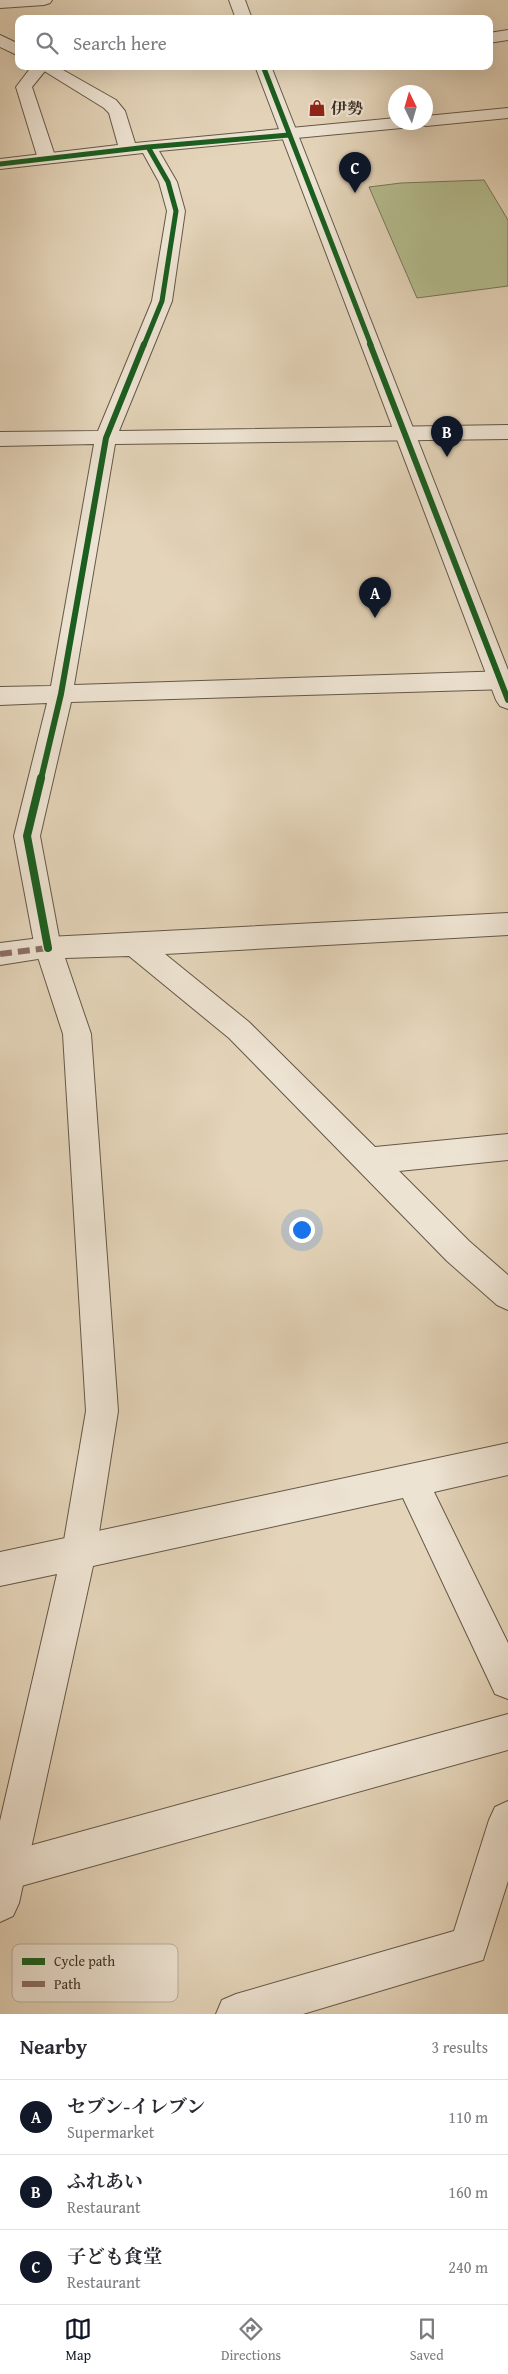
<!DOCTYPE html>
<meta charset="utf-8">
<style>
:root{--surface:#fff;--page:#f7f7f7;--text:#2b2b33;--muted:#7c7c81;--line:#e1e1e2;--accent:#111827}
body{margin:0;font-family:"Gentium Book Plus","Noto Serif JP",serif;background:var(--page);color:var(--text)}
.compass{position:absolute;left:388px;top:85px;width:45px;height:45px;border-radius:50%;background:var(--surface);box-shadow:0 5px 20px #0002;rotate:355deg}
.you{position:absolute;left:301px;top:1229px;width:18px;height:18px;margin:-12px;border:4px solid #fff;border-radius:50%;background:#1a73e8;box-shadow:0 0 0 8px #1a73e833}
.badge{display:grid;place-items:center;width:32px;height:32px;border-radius:50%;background:var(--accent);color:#fff;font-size:16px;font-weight:700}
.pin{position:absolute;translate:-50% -41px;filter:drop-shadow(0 1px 2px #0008)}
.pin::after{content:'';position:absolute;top:26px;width:18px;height:15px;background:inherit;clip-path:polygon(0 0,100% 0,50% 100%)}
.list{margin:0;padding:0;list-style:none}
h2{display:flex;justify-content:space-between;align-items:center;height:65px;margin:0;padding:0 20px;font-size:21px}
h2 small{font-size:16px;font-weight:400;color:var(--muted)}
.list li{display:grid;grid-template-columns:32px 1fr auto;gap:15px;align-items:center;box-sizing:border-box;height:75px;padding:0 20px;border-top:1px solid var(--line)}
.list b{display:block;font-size:19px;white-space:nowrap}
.list p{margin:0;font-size:16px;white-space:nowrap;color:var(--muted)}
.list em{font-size:16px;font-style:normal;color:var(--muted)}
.icon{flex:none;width:28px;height:28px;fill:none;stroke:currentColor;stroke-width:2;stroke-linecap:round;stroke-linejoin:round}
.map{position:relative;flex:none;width:508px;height:2014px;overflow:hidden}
.search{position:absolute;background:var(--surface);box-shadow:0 5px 20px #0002;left:15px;right:15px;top:15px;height:55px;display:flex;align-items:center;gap:12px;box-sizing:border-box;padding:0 18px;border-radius:10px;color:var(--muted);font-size:19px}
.sheet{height:290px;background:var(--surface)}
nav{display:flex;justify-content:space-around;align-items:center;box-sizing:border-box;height:70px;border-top:1px solid var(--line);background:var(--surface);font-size:14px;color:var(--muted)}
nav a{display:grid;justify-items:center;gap:2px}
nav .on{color:var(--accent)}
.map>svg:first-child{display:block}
.green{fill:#b4bd8f;stroke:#787658}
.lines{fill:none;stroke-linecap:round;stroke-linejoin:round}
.service-casing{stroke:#655848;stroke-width:2}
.pedestrian-casing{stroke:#655848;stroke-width:2}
.minor-casing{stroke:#655848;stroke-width:2}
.tertiary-casing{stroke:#655848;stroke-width:2}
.service{fill:#ede3d2;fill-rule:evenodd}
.pedestrian{fill:#ede3d2;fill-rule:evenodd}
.minor{fill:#ede3d2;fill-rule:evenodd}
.tertiary{fill:#ede3d2;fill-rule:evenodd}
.quiet{stroke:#8d6e63;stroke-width:6;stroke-dasharray:12 6;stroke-linecap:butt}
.cycleway-far2-casing{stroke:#ede3d2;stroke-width:7}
.cycleway-far1-casing{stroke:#ede3d2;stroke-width:9}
.cycleway-casing{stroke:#ede3d2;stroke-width:11}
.cycleway-far2{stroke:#1b5e20;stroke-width:5}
.cycleway-far1{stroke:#1b5e20;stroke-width:6}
.cycleway{stroke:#1b5e20;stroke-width:8}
.labels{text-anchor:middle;stroke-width:4.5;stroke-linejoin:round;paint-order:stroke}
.far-poi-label{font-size:16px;font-weight:bold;fill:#3b2f22;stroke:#ede3d2;text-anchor:start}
.key{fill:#ede3d2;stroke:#b8ad9d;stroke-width:1}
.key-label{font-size:14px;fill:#3b2f22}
</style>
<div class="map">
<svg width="508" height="2014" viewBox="0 0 508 2014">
<rect width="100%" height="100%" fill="#e4d4b9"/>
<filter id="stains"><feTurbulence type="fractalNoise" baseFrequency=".004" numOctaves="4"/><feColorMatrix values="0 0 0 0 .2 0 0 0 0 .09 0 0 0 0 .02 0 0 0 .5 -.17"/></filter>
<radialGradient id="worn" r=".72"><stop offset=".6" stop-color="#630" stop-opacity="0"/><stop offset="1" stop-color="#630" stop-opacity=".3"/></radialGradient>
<!-- green -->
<path class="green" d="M 484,180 L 508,220 L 508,286 L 417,298 L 369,187 L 401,183 Z"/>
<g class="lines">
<!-- service casing -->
<g class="service-casing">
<path id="service" d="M 508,30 L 508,40 L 489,43 L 489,33 Z
M 32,66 L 49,66 L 32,87 L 56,159 L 53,163 L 41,163 L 38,159 L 16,87 Z
M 508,913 L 508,935 L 165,954 L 249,1022 L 375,1147 L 508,1134 L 508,1160 L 399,1171 L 469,1241 L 508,1275 L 508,1310 L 497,1305 L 447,1261 L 229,1038 L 129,956 L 65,958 L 91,1034 L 118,1411 L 96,1552 L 91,1564 L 79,1569 L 67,1564 L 62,1552 L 86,1411 L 63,1034 L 35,948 L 39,940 L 48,937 Z
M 508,1714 L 508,1750 L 7,1890 L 0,1887 L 0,1855 L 7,1852 Z
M 508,1801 L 508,1881 L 483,1960 L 303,2014 L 216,2014 L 222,2000 L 236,1994 L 454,1931 L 489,1820 L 495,1807 Z"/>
</g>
<!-- pedestrian casing -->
<g class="pedestrian-casing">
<path id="pedestrian" d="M 48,937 L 57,940 L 61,948 L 57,956 L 0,965 L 0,943 Z"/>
</g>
<!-- minor casing -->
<g class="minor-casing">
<path id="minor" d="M 0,0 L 52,0 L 50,3 L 44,5 L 0,8 Z
M 0,35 L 19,44 L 19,56 L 0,47 Z
M 36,66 L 56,66 L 116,100 L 125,111 L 135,143 L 396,118 L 396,122 L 426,122 L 426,116 L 508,108 L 508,118 L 426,126 L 419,124 L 412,127 L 159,151 L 177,182 L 185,211 L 172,301 L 119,431 L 508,425 L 508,439 L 115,444 L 74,685 L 508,671 L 508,689 L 71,702 L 40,836 L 61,948 L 57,956 L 48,959 L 39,956 L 35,948 L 14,836 L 47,703 L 0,705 L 0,687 L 51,686 L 94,444 L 0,446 L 0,432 L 98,431 L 152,301 L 167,211 L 159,182 L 143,153 L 0,169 L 0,159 L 118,145 L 109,113 L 104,108 Z
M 508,1443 L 508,1475 L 434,1492 L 508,1643 L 508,1699 L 495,1694 L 403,1498 L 93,1566 L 19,1903 L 13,1916 L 0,1922 L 0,1821 L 57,1574 L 0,1586 L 0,1552 Z"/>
</g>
<!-- tertiary casing -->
<g class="tertiary-casing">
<path id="tertiary" d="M 229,0 L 245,0 L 252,19 L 236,19 Z
M 255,66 L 271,66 L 508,670 L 508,709 L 500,706 L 496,700 Z"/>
</g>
<!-- service -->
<use href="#service" class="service"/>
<!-- pedestrian -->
<use href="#pedestrian" class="pedestrian"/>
<!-- minor -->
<use href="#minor" class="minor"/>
<!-- tertiary -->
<use href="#tertiary" class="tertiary"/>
<!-- quiet -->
<path class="quiet" d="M 0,954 L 48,948"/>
<!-- cycleway-far2 casing -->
<g class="cycleway-far2-casing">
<path id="cycleway-far2" d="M 263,66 L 371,345
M 0,164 L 148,147 L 289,135
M 144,345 L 162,301 L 176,211 L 168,182 L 148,147"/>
</g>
<!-- cycleway-far1 casing -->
<g class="cycleway-far1-casing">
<path id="cycleway-far1" d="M 370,344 L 508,700
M 41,779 L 61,694 L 106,438 L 144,344"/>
</g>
<!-- cycleway casing -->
<g class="cycleway-casing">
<path id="cycleway" d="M 41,778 L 27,836 L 48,948"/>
</g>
<!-- cycleway-far2 -->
<use href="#cycleway-far2" class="cycleway-far2"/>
<!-- cycleway-far1 -->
<use href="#cycleway-far1" class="cycleway-far1"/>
<!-- cycleway -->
<use href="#cycleway" class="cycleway"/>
</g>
<!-- icons -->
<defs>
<g id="shop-bare" transform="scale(1.35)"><path d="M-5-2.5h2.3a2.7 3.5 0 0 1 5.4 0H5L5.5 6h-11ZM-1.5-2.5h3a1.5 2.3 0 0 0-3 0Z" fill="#8f2418" stroke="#ede3d2" stroke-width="2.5" paint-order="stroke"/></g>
</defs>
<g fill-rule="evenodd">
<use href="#shop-bare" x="317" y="108"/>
</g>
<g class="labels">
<!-- far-poi labels -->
<g class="far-poi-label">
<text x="331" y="114">伊勢</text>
</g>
</g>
<!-- legend -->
<rect x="12" y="1944" width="166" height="58" rx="8" class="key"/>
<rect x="22" y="1958" width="23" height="7" fill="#1b5e20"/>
<rect x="22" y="1981" width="23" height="6" fill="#8d6e63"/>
<g class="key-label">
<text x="54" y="1966">Cycle path</text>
<text x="54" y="1989">Path</text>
</g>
<rect width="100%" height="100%" filter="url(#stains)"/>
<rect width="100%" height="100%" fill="url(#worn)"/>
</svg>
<svg class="compass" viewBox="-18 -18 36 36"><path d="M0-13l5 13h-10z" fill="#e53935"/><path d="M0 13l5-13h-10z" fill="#7c7c81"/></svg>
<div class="you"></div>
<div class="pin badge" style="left:375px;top:618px">A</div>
<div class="pin badge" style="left:447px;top:457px">B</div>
<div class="pin badge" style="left:355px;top:193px">C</div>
<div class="search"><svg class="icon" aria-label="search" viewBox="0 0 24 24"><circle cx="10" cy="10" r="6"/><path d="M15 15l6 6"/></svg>Search here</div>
</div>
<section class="sheet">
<h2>Nearby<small>3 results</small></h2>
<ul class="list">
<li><span class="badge">A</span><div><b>セブン-イレブン</b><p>Supermarket</p></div><em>110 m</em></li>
<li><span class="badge">B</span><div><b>ふれあい</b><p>Restaurant</p></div><em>160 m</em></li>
<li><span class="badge">C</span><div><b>子ども食堂</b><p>Restaurant</p></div><em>240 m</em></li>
</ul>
</section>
<nav>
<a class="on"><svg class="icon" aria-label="map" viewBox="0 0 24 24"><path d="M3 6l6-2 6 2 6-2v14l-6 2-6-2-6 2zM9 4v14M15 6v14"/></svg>Map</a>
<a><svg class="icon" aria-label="directions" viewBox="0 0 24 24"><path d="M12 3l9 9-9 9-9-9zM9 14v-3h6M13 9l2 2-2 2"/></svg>Directions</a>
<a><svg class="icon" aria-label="saved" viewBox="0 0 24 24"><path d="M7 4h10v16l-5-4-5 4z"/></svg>Saved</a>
</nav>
